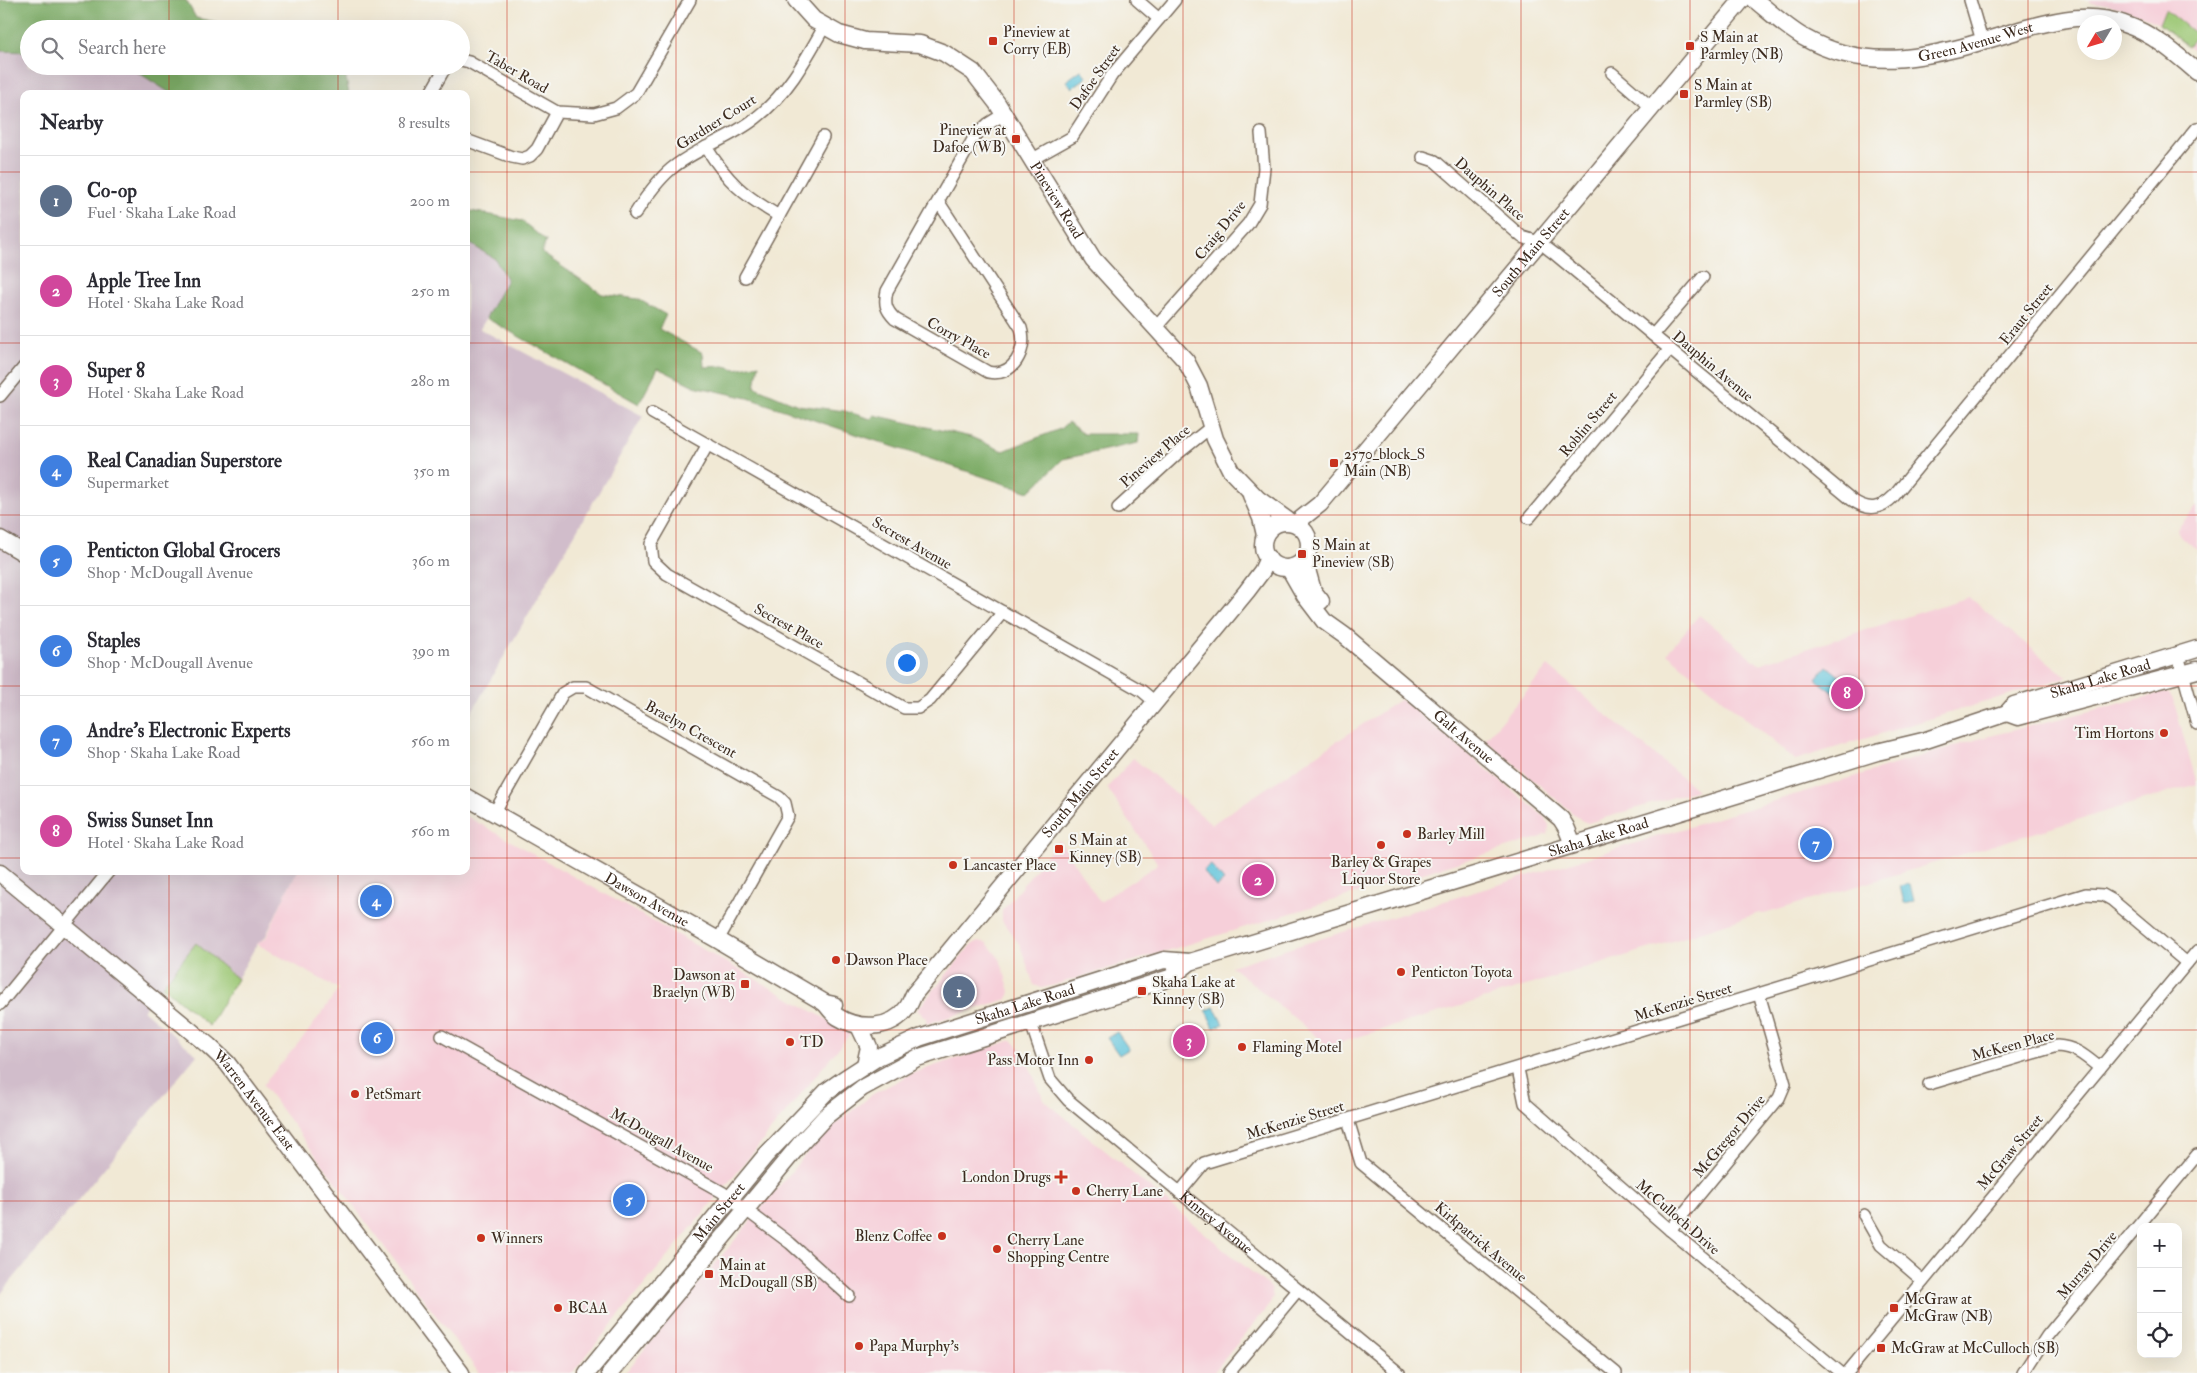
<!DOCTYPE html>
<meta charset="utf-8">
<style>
:root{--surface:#fff;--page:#f7f7f7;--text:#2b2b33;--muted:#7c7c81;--line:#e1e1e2;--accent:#d93025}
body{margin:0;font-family:"IM FELL Double Pica",serif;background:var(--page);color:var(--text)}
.controls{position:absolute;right:15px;bottom:15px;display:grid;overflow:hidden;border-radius:10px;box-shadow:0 5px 20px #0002}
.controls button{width:45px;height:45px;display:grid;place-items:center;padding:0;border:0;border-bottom:1px solid var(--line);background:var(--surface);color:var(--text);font:25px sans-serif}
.compass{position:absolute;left:2077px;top:15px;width:45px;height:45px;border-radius:50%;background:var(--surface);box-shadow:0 5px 20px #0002;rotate:232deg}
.you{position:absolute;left:906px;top:662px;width:18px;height:18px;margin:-12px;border:4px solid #fff;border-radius:50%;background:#1a73e8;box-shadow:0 0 0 8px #1a73e833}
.badge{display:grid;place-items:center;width:32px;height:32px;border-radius:50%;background:var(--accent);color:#fff;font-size:16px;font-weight:700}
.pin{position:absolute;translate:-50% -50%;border:2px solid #fff;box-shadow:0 1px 5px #0006}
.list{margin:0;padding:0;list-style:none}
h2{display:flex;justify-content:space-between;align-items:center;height:65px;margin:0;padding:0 20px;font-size:21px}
h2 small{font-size:16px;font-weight:400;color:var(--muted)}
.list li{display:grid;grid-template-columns:32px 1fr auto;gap:15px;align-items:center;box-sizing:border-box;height:90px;padding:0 20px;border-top:1px solid var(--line)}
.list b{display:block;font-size:19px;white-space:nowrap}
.list p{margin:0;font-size:16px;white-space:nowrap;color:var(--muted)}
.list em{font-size:16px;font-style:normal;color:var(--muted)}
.icon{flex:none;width:28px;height:28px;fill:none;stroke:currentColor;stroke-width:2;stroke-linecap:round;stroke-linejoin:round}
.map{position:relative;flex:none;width:2197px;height:1373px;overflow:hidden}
.search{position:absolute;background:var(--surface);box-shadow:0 5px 20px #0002;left:20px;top:20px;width:450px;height:55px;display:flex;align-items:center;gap:12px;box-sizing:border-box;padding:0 18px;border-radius:28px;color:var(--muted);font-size:19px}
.panel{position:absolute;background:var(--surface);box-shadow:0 5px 20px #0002;left:20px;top:90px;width:450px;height:785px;border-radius:10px}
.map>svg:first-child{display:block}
.built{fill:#f6cfd9}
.industrial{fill:#d1bdcb}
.green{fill:#9cc774;stroke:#6c7849}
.forest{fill:#7dac66;stroke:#5c6b42}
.water{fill:#5cc2da;stroke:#4c767c}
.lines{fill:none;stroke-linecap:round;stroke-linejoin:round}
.street-casing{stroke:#7b6d5e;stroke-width:14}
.secondary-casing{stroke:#7b6d5e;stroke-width:19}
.street{stroke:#fff;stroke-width:11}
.secondary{stroke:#fff;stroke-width:16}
.grid{fill:none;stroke:#c8321e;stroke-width:1;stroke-opacity:0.55}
.poi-dot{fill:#c8321e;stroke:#f6f6f2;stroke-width:2}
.labels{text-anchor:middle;stroke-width:4;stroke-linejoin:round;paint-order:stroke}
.poi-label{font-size:15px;fill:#3b2a1e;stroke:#f6f6f2;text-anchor:start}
.street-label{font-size:15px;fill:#3b2a1e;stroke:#f6f6f2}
</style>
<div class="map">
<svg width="2197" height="1373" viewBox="0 0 2197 1373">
<rect width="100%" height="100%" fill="#f6f6f2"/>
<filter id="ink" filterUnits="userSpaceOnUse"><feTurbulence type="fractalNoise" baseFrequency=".02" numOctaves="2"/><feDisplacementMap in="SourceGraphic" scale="10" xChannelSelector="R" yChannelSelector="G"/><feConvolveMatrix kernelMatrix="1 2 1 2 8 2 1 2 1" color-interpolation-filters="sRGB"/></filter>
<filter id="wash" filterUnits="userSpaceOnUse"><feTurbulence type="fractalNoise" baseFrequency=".0096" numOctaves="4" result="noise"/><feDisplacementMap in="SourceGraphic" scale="20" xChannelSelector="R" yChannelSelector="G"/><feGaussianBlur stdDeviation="1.12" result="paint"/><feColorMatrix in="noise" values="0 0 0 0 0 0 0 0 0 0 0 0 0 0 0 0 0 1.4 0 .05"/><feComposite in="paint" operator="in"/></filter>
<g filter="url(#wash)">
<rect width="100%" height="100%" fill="#f1e9d5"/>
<!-- built -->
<path class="built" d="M 2089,0 L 2197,0 L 2197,53 L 2168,29 L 2145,17 L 2118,7 L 2092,3 Z
M 2197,506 L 2197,550 L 2179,534 L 2177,529 Z
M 1968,597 L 2067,677 L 1795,760 L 1667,653 L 1699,615 L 1759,664 Z
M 1548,666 L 1697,790 L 1588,823 L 1581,820 L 1485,740 Z
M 2162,693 L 2168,693 L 2173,699 L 2197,784 L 1764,914 L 1759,913 L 1648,949 L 1328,1046 L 1231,966 L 1978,739 Z
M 1401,699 L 1546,818 L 1549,826 L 1548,835 L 1545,834 L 1542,837 L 1051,986 L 1042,988 L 1034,985 L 1020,945 L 1002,921 L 1002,911 L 1059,840 L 1100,902 L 1158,864 L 1107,788 L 1133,758 L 1212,824 Z
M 466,816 L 851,1033 L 572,1373 L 479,1373 L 263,1085 L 307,1033 L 339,989 L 257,944 L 266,938 L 288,888 L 298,871 L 466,871 Z
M 979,941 L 987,943 L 1000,959 L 1010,991 L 1008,999 L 926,1024 L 927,1018 L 917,1010 L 971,945 Z
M 1012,1040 L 1022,1050 L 1044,1100 L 1271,1288 L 1273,1297 L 1270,1304 L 1213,1373 L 625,1373 L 814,1144 L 828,1130 L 873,1094 L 913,1073 Z"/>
<!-- industrial -->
<path class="industrial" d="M 24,50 L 29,52 L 29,66 L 69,66 L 77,69 L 78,66 L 128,66 L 172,94 L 24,94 L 24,871 L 298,871 L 288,888 L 265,938 L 257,944 L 237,979 L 196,944 L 143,1010 L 197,1055 L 0,1295 L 0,51 Z
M 466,243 L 469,243 L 495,259 L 507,280 L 480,329 L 643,416 L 466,722 Z"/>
<!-- green -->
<path class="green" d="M 2165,9 L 2197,35 L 2188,46 L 2159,24 Z
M 196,943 L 237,979 L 209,1026 L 162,986 Z"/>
<!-- forest -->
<path class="forest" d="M 0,0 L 186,0 L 196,18 L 237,26 L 263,25 L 272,29 L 29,29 L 29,52 L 0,51 Z
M 128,66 L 337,66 L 345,73 L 349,94 L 172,94 Z
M 466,210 L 522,221 L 546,241 L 542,253 L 602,294 L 638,299 L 666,315 L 659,329 L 703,353 L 704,367 L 724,366 L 736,369 L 759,364 L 755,387 L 798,405 L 845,411 L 871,419 L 874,415 L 971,437 L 1003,451 L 1060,429 L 1068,422 L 1083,434 L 1139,434 L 1138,443 L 1063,459 L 1029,492 L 748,398 L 694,386 L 658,368 L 639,404 L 486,318 L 507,280 L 495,259 L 469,243 L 466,243 Z"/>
<!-- water -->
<path class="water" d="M 1081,70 L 1087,77 L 1072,88 L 1066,81 Z
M 1827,666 L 1849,684 L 1838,696 L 1816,679 Z
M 1211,865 L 1224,881 L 1216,887 L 1203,871 Z
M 1910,884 L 1914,901 L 1904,903 L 1900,886 Z
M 1214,1007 L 1223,1024 L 1214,1028 L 1206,1011 Z
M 1117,1032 L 1129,1049 L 1119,1055 L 1107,1038 Z"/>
</g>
<g filter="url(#ink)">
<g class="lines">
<!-- street casing -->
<g class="street-casing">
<g id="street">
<path d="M 1137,0 L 1159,19"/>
<path d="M 1970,0 L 1982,41"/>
<path d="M 461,60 L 469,62 L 557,112 L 594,114 L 616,108 L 636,93 L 690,0"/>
<path d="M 1612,73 L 1651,107"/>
<path d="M 430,94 L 446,66"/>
<path d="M 466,140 L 512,157 L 522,159 L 530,156 L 537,149 L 557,112"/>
<path d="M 706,147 C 728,182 743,195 779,216"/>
<path d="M 1423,157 L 1435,161 L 1522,237 L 1539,242 L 1556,255 L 1852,500 C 1868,511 1880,510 1894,496 L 2197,128"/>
<path d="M 1031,160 L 1072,137 L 1112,75 L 1175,0"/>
<path d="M 938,201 L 1021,328 C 1028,350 1013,378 988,372 L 895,319 C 886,310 884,304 887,291 L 975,136 L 988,124 L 1004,114"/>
<path d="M 635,214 C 645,198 656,182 671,169 C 696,148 730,139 756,118 C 787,94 805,61 824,27"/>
<path d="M 745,277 L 823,137"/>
<path d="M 1156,327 L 1248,224 L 1260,204 L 1264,168 L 1261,133"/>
<path d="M 1653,335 L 1703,277"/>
<path d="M 0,396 L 24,367"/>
<path d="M 652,413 L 1142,691 L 1155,702"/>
<path d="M 708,444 L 651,544 L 653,561 L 667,574 L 904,708 L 918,708 L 930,700 L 1003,612"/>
<path d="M 1118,508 L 1176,455 L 1211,427"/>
<path d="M 1529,518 L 1670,349"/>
<path d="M 2178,655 L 2197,724"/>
<path d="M 494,813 L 563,693 L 573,687 L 586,687 L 779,797 L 785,803 L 788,816 L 718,940"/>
<path d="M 0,1004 L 109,871"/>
<path id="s1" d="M 1031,1023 L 1050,1079 L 1068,1100 L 1399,1373"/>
<path d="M 442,1036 L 722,1192 L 790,1243 L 849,1296"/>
<path d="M 1518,1069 L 1525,1103 L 1670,1230 L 1841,1373"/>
<path d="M 1929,1084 L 2057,1046 C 2076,1047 2086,1057 2100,1068"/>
<path d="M 1348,1120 L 1361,1163 L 1616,1373"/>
<path d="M 1180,1192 L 1204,1163 L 2086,894 L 2103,895 L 2112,900 L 2187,963"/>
<path d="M 1864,1215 L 1881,1245 L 1923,1281"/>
<path d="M 1670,1230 L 1779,1098 L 1785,1084 L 1759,994"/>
<path d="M 1229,1373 L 1298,1290"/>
<path d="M 1847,1373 L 2197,951"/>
<path d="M 2023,1373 L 2047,1336 L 2197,1155"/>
</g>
</g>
<!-- secondary casing -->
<g class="secondary-casing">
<g id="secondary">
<path id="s2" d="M 796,0 L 814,20 L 839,34 L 865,41 L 920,44 L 944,53 L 973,72 L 997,103 L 1093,259 L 1186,361 L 1199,386 L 1215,439 L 1231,471 L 1258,499 L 1290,522"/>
<path id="s3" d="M 1755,0 C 1771,13 1786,27 1803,37 C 1878,80 1951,50 2027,28 C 2060,19 2091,12 2124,24 C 2152,33 2175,53 2197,72"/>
<path d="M 1251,495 L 1261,518 L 1265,535"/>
<circle cx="1286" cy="545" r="23"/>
<path id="s4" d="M 1296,523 L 1320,504 L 1742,0"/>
<path d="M 0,539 L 24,553"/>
<path d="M 1304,559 L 1313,591 L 1321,601"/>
<path id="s5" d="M 1289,568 L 1305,596 L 1324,621 L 1345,636 L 1561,819 L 1566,827 L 1573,844"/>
<path d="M 2007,713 L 2018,717 L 2197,670"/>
<path id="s6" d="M 466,797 L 718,940 L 825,1003 L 834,1005"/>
<path id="s7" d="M 0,873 L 209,1046 L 227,1063 L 461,1373"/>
<path id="s8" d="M 825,1003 C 829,1008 833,1014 838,1017 C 859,1030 891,1030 907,1008 C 910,1004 912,998 914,994 L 1247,591 L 1262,571 L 1268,558"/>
<path d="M 859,1026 L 869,1047 L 865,1065"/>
<path id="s9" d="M 587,1373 L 766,1155 L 827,1091 L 844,1079 L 878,1057 L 919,1038 L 1164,960 L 1190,962"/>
<path id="s10" d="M 610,1373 L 800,1144 L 826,1116 L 862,1088 L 917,1058 L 1170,978 L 1190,962 L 1877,752 L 1923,741 L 2007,713 L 2014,705 L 2197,649"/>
</g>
</g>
<!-- street -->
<use href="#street" class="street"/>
<!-- secondary -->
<use href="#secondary" class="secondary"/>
</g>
</g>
<!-- grid -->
<path class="grid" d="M 169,0 L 169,29M 338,0 L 338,29M 507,0 L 507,1373M 676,0 L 676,1373M 845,0 L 845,1373M 1014,0 L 1014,1373M 1183,0 L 1183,1373M 1352,0 L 1352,1373M 1521,0 L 1521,1373M 1690,0 L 1690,1373M 1859,0 L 1859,1373M 2028,0 L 2028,1373M 169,66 L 169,94M 338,66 L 338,94M 0,172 L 24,172M 466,172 L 2197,172M 0,343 L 24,343M 466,343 L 2197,343M 0,515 L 24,515M 466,515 L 2197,515M 0,686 L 24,686M 466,686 L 2197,686M 0,858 L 24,858M 466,858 L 2197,858M 169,871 L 169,1373M 338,871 L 338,1373M 0,1030 L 2197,1030M 0,1201 L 2197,1201"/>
<!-- markers -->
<g class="poi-dot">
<rect x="988" y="36" width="10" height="10" rx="2.5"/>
<rect x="1685" y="41" width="10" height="10" rx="2.5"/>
<rect x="1679" y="89" width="10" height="10" rx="2.5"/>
<rect x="1011" y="134" width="10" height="10" rx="2.5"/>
<rect x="1329" y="458" width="10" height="10" rx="2.5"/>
<rect x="1297" y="549" width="10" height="10" rx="2.5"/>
<circle cx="2164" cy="733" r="5"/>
<circle cx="1407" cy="834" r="5"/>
<circle cx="1381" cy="845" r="5"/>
<rect x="1054" y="844" width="10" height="10" rx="2.5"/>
<circle cx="953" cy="865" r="5"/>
<circle cx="836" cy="960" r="5"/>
<circle cx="1401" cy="972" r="5"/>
<rect x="740" y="979" width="10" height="10" rx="2.5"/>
<rect x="1137" y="986" width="10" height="10" rx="2.5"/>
<circle cx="790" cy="1042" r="5"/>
<circle cx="1242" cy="1047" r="5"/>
<circle cx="1089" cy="1060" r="5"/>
<circle cx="355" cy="1094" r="5"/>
<path d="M1058.5 1169.5h5v5h5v5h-5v5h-5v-5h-5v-5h5z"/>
<circle cx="1076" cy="1191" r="5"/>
<circle cx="942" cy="1236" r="5"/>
<circle cx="481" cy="1238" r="5"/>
<circle cx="997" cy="1249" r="5"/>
<rect x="704" y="1269" width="10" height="10" rx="2.5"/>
<circle cx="558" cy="1308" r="5"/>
<rect x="1889" y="1303" width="10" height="10" rx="2.5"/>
<circle cx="859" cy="1346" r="5"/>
<rect x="1876" y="1343" width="10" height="10" rx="2.5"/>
</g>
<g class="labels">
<!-- poi labels -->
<g class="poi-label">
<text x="1003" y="37">Pineview at<tspan x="1003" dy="17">Corry (EB)</tspan></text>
<text x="1700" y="42">S Main at<tspan x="1700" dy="17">Parmley (NB)</tspan></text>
<text x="1694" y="90">S Main at<tspan x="1694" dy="17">Parmley (SB)</tspan></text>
<text x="1006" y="135" text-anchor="end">Pineview at<tspan x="1006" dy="17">Dafoe (WB)</tspan></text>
<text x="1344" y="459">2570_block_S<tspan x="1344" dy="17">Main (NB)</tspan></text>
<text x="1312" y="550">S Main at<tspan x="1312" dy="17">Pineview (SB)</tspan></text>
<text x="2154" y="738" text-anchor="end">Tim Hortons</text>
<text x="1417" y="839">Barley Mill</text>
<text x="1069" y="845">S Main at<tspan x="1069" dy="17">Kinney (SB)</tspan></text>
<text x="1381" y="867" text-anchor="middle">Barley &amp; Grapes<tspan x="1381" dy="17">Liquor Store</tspan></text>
<text x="963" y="870">Lancaster Place</text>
<text x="846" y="965">Dawson Place</text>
<text x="1411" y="977">Penticton Toyota</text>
<text x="735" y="980" text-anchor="end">Dawson at<tspan x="735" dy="17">Braelyn (WB)</tspan></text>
<text x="1152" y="987">Skaha Lake at<tspan x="1152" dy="17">Kinney (SB)</tspan></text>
<text x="800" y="1047">TD</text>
<text x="1252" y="1052">Flaming Motel</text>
<text x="1079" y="1065" text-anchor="end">Pass Motor Inn</text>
<text x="365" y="1099">PetSmart</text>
<text x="1051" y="1182" text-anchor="end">London Drugs</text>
<text x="1086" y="1196">Cherry Lane</text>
<text x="932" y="1241" text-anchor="end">Blenz Coffee</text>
<text x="491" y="1243">Winners</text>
<text x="1007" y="1245">Cherry Lane<tspan x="1007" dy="17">Shopping Centre</tspan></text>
<text x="719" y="1270">Main at<tspan x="719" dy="17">McDougall (SB)</tspan></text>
<text x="1904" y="1304">McGraw at<tspan x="1904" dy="17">McGraw (NB)</tspan></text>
<text x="568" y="1313">BCAA</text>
<text x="869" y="1351">Papa Murphy's</text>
<text x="1891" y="1353">McGraw at McCulloch (SB)</text>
</g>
<!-- street labels -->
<g class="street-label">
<text dy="5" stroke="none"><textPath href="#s3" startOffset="239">Green Avenue West</textPath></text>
<text transform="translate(517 72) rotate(30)" y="5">Taber Road</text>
<text transform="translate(1095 77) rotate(-55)" y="5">Dafoe Street</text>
<text transform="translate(716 122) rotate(-32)" y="5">Gardner Court</text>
<text transform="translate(1490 189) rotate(41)" y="5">Dauphin Place</text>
<text dy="5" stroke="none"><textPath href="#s2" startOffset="351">Pineview Road</textPath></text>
<text transform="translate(1220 230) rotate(-51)" y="5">Craig Drive</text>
<text dy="5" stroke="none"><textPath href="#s4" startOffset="359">South Main Street</textPath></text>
<text transform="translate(2026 314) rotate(-51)" y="5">Eraut Street</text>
<text transform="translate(959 338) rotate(29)" y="5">Corry Place</text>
<text transform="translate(1713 366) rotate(40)" y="5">Dauphin Avenue</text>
<text transform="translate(1588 424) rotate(-50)" y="5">Roblin Street</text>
<text transform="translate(1155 456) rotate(-41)" y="5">Pineview Place</text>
<text transform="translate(912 543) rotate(30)" y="5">Secrest Avenue</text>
<text transform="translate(789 626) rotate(29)" y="5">Secrest Place</text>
<text dy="5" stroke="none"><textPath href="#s10" startOffset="1690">Skaha Lake Road</textPath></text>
<text transform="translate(691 729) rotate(29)" y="5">Braelyn Crescent</text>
<text dy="5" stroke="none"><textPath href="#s5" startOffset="245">Galt Avenue</textPath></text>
<text dy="5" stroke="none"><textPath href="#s8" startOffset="372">South Main Street</textPath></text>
<text dy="5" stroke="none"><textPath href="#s10" startOffset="1162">Skaha Lake Road</textPath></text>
<text dy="5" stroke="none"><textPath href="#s6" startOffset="208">Dawson Avenue</textPath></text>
<text transform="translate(1683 1002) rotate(-17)" y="5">McKenzie Street</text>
<text dy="5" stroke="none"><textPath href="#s9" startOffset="588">Skaha Lake Road</textPath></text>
<text transform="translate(2013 1045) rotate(-15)" y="5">McKeen Place</text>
<text dy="5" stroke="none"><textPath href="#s7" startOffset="342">Warren Avenue East</textPath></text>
<text transform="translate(1295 1120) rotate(-17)" y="5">McKenzie Street</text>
<text transform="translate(1729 1136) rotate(-50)" y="5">McGregor Drive</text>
<text transform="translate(662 1140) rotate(29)" y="5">McDougall Avenue</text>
<text transform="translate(2010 1152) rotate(-50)" y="5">McGraw Street</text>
<text dy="5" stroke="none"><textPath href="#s9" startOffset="208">Main Street</textPath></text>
<text transform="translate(1678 1217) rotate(41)" y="5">McCulloch Drive</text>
<text dy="5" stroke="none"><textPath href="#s1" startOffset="279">Kinney Avenue</textPath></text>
<text transform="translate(1481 1242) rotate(40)" y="5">Kirkpatrick Avenue</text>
<text transform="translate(2087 1265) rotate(-50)" y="5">Murray Drive</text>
</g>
</g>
</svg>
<div class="controls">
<button>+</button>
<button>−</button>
<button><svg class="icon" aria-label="locate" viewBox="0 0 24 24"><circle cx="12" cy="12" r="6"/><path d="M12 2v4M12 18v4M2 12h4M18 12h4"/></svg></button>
</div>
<svg class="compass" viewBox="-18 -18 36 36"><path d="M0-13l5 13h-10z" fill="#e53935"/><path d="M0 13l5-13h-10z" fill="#7c7c81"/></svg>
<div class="you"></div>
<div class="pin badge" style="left:959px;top:992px;background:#5c6f8a">1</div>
<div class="pin badge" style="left:1258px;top:880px;background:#d1479c">2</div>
<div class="pin badge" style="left:1189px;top:1041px;background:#d1479c">3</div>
<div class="pin badge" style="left:376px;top:901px;background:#3f7fe0">4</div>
<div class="pin badge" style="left:629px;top:1200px;background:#3f7fe0">5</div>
<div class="pin badge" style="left:377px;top:1038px;background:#3f7fe0">6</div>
<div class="pin badge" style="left:1816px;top:844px;background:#3f7fe0">7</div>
<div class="pin badge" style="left:1847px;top:693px;background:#d1479c">8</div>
<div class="search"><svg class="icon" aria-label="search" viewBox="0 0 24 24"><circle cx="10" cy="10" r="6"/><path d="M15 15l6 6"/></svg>Search here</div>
<section class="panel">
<h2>Nearby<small>8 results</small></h2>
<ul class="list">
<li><span class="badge" style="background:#5c6f8a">1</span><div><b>Co-op</b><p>Fuel · Skaha Lake Road</p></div><em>200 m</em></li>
<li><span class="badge" style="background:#d1479c">2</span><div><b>Apple Tree Inn</b><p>Hotel · Skaha Lake Road</p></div><em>250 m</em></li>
<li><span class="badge" style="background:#d1479c">3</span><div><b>Super 8</b><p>Hotel · Skaha Lake Road</p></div><em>280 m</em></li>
<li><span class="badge" style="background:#3f7fe0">4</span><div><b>Real Canadian Superstore</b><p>Supermarket</p></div><em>350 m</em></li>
<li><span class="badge" style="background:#3f7fe0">5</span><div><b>Penticton Global Grocers</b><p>Shop · McDougall Avenue</p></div><em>360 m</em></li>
<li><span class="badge" style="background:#3f7fe0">6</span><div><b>Staples</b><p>Shop · McDougall Avenue</p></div><em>390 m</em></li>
<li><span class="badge" style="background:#3f7fe0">7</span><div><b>Andre's Electronic Experts</b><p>Shop · Skaha Lake Road</p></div><em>560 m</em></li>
<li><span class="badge" style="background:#d1479c">8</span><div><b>Swiss Sunset Inn</b><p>Hotel · Skaha Lake Road</p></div><em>560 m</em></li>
</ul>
</section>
</div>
